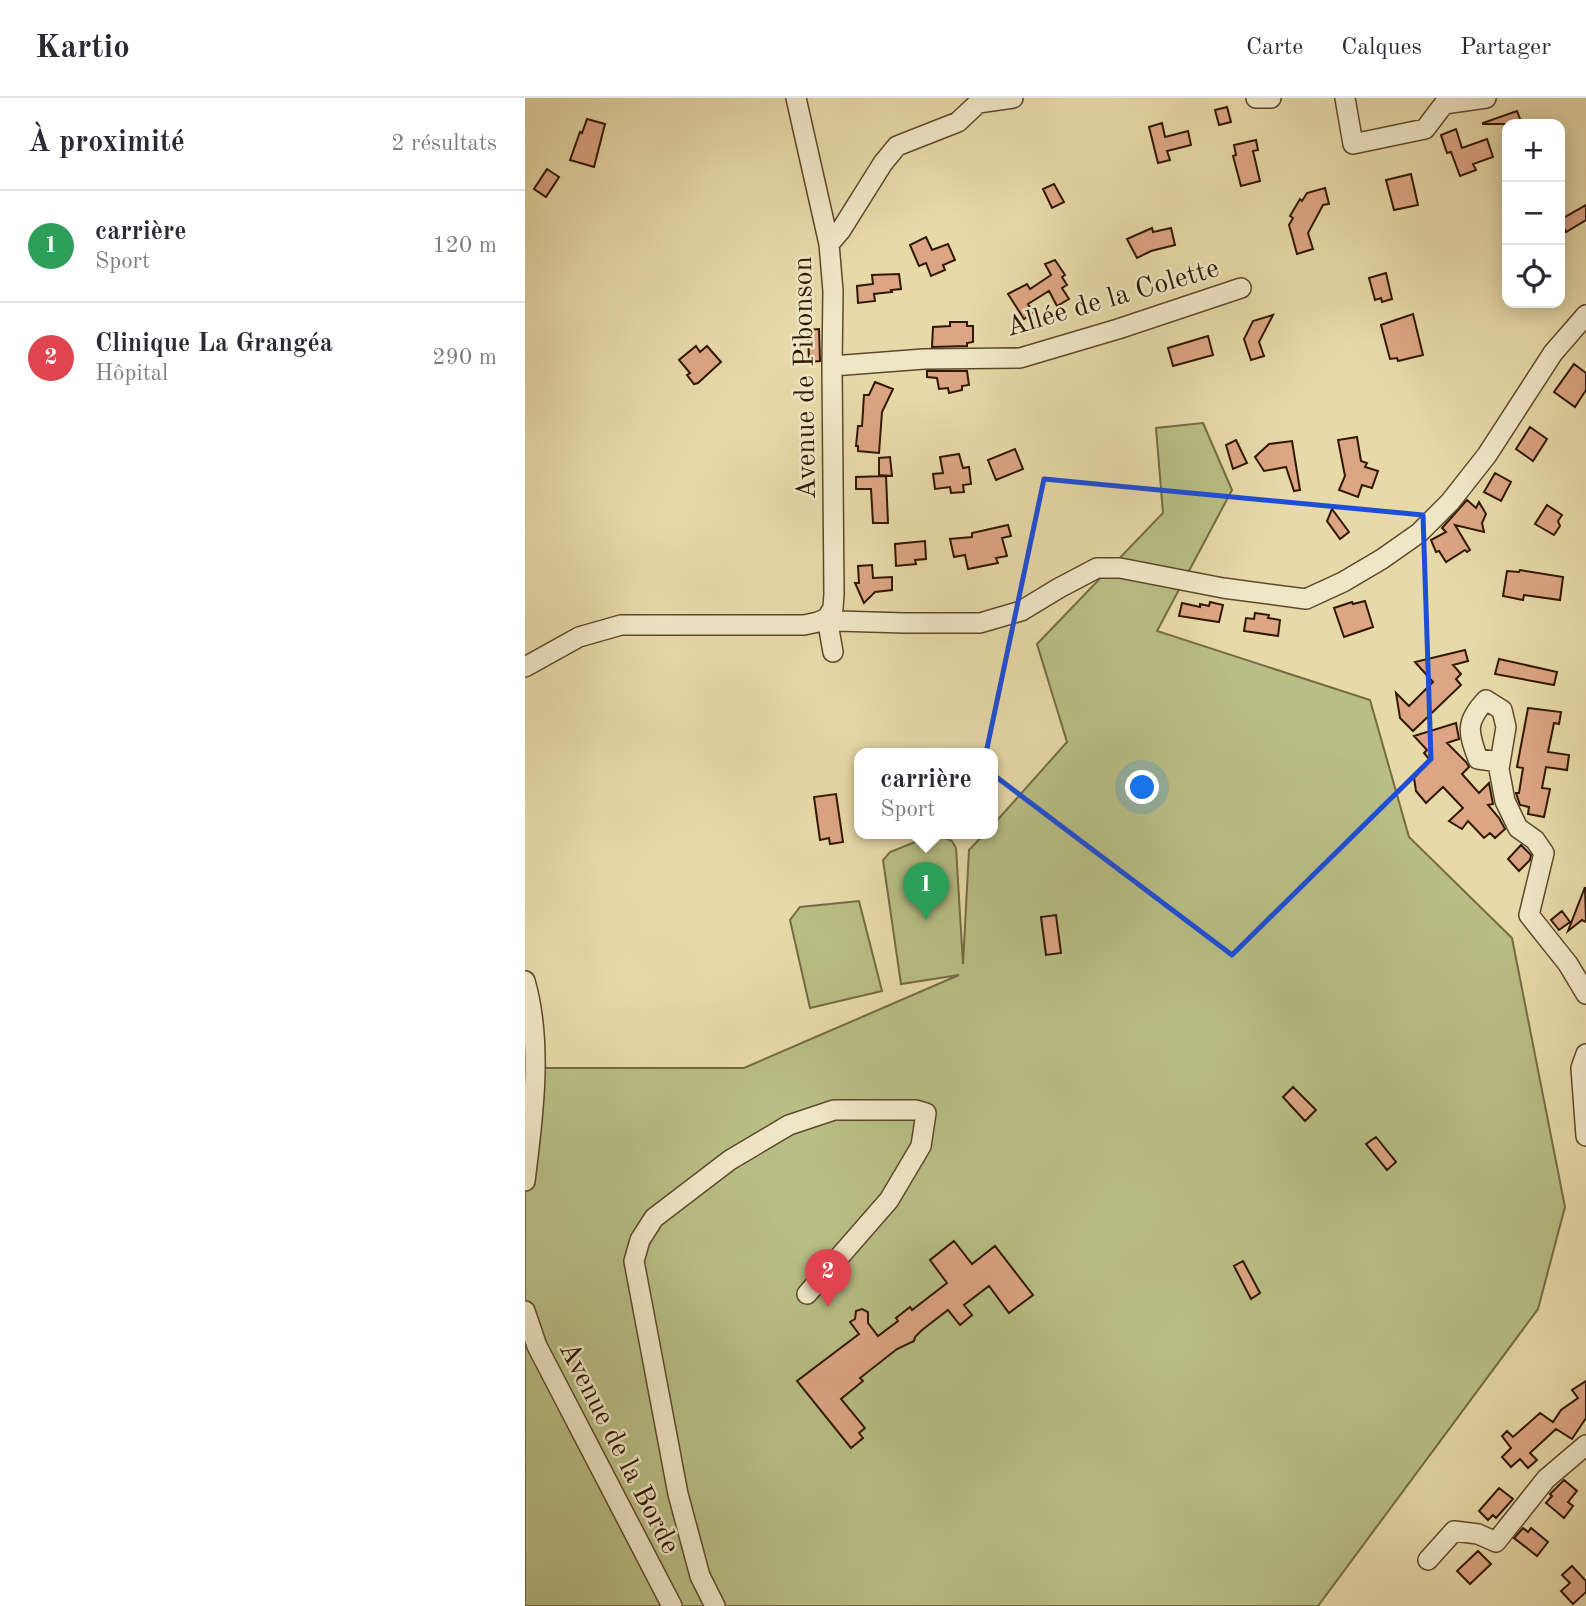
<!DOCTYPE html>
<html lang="fr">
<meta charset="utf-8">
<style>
:root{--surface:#fff;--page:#f7f7f7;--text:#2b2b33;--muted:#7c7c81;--line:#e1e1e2;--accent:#8f2418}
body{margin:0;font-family:"Old Standard TT",serif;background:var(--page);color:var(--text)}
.controls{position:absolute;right:21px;top:21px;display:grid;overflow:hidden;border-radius:14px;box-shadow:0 4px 18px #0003}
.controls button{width:63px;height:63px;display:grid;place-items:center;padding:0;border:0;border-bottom:2px solid var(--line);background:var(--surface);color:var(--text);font:35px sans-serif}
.you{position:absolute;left:618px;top:690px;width:24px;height:24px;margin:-18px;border:5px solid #fff;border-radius:50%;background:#1a73e8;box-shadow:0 0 0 10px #1a73e833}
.badge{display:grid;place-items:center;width:46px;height:46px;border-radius:50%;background:var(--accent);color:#fff;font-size:23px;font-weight:700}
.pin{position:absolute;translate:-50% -58px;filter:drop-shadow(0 2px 4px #0008)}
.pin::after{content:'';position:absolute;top:37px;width:24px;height:21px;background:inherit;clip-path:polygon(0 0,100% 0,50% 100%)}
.popup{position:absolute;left:329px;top:650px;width:144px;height:91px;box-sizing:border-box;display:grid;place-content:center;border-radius:14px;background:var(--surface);filter:drop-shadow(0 2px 5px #0005);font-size:23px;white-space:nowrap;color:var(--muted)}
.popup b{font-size:26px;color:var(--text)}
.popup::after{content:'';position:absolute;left:50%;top:100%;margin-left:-14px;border:14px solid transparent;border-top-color:var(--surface)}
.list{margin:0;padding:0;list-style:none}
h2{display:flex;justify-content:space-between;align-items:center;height:91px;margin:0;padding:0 28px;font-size:30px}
h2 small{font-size:23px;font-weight:400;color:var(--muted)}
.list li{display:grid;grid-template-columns:46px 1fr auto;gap:21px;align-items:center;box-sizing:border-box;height:112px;padding:0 28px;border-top:2px solid var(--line)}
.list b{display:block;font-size:26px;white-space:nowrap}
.list p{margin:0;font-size:23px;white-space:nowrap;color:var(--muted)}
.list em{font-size:23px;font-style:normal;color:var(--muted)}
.icon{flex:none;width:38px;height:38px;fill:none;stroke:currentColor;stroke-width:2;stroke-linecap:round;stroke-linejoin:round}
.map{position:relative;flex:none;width:1061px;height:1508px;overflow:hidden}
header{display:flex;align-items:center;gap:42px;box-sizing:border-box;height:98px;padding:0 35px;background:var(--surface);border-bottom:2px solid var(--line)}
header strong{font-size:33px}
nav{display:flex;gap:38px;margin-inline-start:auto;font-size:24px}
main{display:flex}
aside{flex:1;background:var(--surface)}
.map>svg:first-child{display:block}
.green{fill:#b8be85;stroke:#746b43;stroke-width:2}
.building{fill:#dca583;stroke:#311801;stroke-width:2}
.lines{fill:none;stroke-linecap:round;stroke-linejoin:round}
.minor-casing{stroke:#5e482b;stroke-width:22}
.minor{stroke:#efe6c6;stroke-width:19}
.marked{fill:none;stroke:#1d4ed8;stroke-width:5;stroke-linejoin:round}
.labels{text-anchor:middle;stroke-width:5;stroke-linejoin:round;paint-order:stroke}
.street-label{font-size:28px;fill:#311801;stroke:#efe6c6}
</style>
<header>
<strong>Kartio</strong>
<nav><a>Carte</a><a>Calques</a><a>Partager</a></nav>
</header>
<main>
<aside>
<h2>À proximité<small>2 résultats</small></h2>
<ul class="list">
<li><span class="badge" style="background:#2e9e5b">1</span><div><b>carrière</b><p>Sport</p></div><em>120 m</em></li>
<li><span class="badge" style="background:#e0444e">2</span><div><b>Clinique La Grangéa</b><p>Hôpital</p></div><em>290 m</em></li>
</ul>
</aside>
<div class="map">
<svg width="1061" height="1508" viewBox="0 0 1061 1508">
<rect width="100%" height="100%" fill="#e7d9a8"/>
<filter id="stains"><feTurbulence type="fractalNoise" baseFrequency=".00286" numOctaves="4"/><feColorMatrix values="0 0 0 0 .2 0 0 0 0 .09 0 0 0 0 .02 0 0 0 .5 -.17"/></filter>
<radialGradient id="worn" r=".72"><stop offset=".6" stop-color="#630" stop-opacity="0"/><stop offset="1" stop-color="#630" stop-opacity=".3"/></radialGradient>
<!-- green -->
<path class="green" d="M 678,325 L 707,392 L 632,533 L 845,602 L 884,739 L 987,840 L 1040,1109 L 1013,1211 L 793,1508 L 0,1508 L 0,920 L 21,970 L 219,970 L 434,877 L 376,886 L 358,762 L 365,754 L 410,736 L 427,743 L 431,750 L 438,866 L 444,752 L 459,736 L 467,736 L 468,727 L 542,644 L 512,546 L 638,415 L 631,330 Z
M 334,803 L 357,893 L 285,910 L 265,822 L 275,809 Z"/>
<!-- building -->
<path class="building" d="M 702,9 L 706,24 L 694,27 L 690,12 Z
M 992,13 L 997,26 L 958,26 L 958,25 Z
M 62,21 L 80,26 L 69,69 L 45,62 L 55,34 L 57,35 Z
M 637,25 L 640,39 L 663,33 L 666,47 L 642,53 L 645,62 L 633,65 L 624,29 Z
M 931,31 L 937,50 L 962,41 L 968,59 L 948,66 L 951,72 L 935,78 L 926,54 L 922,55 L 916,37 Z
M 731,42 L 733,52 L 728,53 L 735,83 L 716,88 L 708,58 L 711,57 L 709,47 Z
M 22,71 L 34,79 L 21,99 L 9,91 Z
M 886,76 L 893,107 L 869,112 L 861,82 Z
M 529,86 L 539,104 L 527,110 L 518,91 Z
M 800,90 L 804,106 L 798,107 L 783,135 L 788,151 L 772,156 L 764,127 L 768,120 L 765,118 L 775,101 L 777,103 L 782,95 Z
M 1061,107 L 1061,122 L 1041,134 L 1035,122 Z
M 627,130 L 628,134 L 646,130 L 650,147 L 626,153 L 612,160 L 602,141 Z
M 401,139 L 407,152 L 423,146 L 430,162 L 418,167 L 420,172 L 406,178 L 401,165 L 394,168 L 385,147 Z
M 530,162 L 540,177 L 537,179 L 542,187 L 537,190 L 544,201 L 532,208 L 524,193 L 503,206 L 508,215 L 499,221 L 483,196 L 502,186 L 505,191 L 526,177 L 520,166 Z
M 861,175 L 867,201 L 857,204 L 856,200 L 850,202 L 844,180 Z
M 374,176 L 376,191 L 366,192 L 367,194 L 349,196 L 350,203 L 333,205 L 332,188 L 348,186 L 347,177 Z
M 888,216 L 898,257 L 873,263 L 872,260 L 865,261 L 856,227 Z
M 748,217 L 734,244 L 739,258 L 726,262 L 719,241 L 728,223 Z
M 425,224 L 442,224 L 442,228 L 448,228 L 448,244 L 442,245 L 442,248 L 407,249 L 408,229 L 425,228 Z
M 294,231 L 295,263 L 284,264 L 283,232 Z
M 683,238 L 688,257 L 648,268 L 643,250 Z
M 171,248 L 175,254 L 182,248 L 196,264 L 173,285 L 169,286 L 162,277 L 165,275 L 154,262 Z
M 1049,266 L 1061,275 L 1061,292 L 1050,309 L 1029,294 Z
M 402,273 L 442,273 L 444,287 L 437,288 L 437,292 L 424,295 L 423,290 L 414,291 L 412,280 L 402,279 Z
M 350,284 L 368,291 L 357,314 L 354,355 L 333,353 L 333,348 L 331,348 L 333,328 L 337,328 L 339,297 L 344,297 Z
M 1005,329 L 1022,341 L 1008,363 L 991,351 Z
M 832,339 L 836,363 L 842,365 L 840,369 L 853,373 L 847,390 L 837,387 L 833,399 L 814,392 L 820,378 L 813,342 Z
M 711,342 L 722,365 L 708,371 L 701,347 Z
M 767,343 L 775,392 L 769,393 L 761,369 L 739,373 L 730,359 L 744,346 Z
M 490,351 L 498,371 L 471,382 L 463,362 Z
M 434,356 L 438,370 L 444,369 L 446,386 L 438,387 L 439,394 L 426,395 L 425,389 L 410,391 L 408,376 L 418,375 L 415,359 Z
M 365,359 L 367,378 L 354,377 L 354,360 Z
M 970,375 L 986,384 L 976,403 L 959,394 Z
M 361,378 L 363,425 L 348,425 L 346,391 L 331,391 L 331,379 Z
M 942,402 L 951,410 L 954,404 L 961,416 L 957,425 L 959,434 L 930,427 L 945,452 L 942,454 L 940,452 L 921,464 L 914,453 L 911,454 L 906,442 L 921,434 L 917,430 Z
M 1022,407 L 1037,417 L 1033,423 L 1035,428 L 1029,437 L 1010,426 Z
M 807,411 L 824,434 L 815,441 L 802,423 Z
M 483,427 L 486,438 L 477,440 L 482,458 L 471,460 L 473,465 L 443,471 L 440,457 L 429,459 L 425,441 L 447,439 L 447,435 Z
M 400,443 L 401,461 L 390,462 L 391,466 L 371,468 L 370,446 Z
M 347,467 L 348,480 L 367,479 L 367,492 L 350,494 L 339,505 L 330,485 L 334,485 L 333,468 Z
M 995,472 L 1038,479 L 1035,502 L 999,497 L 998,502 L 978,498 L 982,473 L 994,474 Z
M 840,503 L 848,529 L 819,539 L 809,510 L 827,504 L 828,506 Z
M 685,504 L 698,507 L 694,524 L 654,518 L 657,505 L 675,509 L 675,506 L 684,508 Z
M 730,515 L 744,517 L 743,520 L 755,522 L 753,538 L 719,533 L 721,520 L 729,521 Z
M 940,552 L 943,563 L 928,567 L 936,576 L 931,581 L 936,587 L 888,633 L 875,620 L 871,595 L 884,608 L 908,584 L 890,564 Z
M 974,561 L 1032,574 L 1029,587 L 970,576 Z
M 1003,610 L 1036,614 L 1034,626 L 1029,625 L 1023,654 L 1044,657 L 1042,672 L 1021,669 L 1017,690 L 1025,691 L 1019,719 L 1003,716 L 1004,709 L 995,707 L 991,695 L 994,695 L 998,670 L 992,669 Z
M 931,625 L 934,641 L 922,645 L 941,664 L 944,669 L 937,676 L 954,695 L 964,685 L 968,706 L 963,707 L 974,720 L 980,731 L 970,740 L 965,735 L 959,740 L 943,723 L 937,731 L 924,723 L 938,710 L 918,689 L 901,705 L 891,693 L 889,680 L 905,662 L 899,655 L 902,652 L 889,638 Z
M 311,696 L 318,744 L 305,746 L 304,740 L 295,742 L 289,699 Z
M 996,747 L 1006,757 L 1005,762 L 994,773 L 983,761 Z
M 1060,789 L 1061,824 L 1057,822 L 1043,833 Z
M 1037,813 L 1045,824 L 1034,832 L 1026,822 Z
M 531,817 L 536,855 L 521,857 L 516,819 Z
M 768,989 L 791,1012 L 780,1023 L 758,999 Z
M 851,1039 L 871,1064 L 862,1072 L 841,1046 Z
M 429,1143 L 447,1166 L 470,1148 L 508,1197 L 484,1215 L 464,1188 L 439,1207 L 447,1217 L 435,1227 L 423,1212 L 397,1232 L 390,1239 L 389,1243 L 372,1251 L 335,1280 L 338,1283 L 316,1301 L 340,1330 L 334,1335 L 338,1340 L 326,1350 L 272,1283 L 334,1236 L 325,1224 L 330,1221 L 331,1213 L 337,1211 L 343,1214 L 343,1225 L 353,1238 L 373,1223 L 371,1220 L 385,1209 L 387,1212 L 422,1185 L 405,1162 Z
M 718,1163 L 735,1195 L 726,1201 L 709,1168 Z
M 1061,1283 L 1061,1320 L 1047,1341 L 1031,1331 L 1005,1355 L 1012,1362 L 1003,1370 L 995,1361 L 986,1369 L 977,1359 L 986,1350 L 977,1338 L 982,1333 L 988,1339 L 1015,1315 L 1028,1324 L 1036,1312 L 1053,1300 L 1047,1292 Z
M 1039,1382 L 1052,1393 L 1043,1404 L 1048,1408 L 1039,1420 L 1021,1405 L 1027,1398 L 1025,1396 Z
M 974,1390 L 988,1401 L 971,1420 L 968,1417 L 963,1422 L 954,1413 Z
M 998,1430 L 1003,1434 L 1006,1430 L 1023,1444 L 1012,1458 L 989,1440 Z
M 953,1453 L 966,1466 L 945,1486 L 932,1473 Z
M 1047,1468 L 1061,1483 L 1061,1494 L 1048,1506 L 1036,1493 L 1045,1485 L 1037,1477 Z"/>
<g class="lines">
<!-- minor casing -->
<g class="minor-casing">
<path id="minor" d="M 271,0 L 304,146 L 308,193 L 307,268 L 309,496 L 308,510 L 302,520
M 731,0 L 746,0
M 820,0 L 828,46 L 900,31 L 919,6 L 961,0
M 304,146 L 316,132 L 358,65 L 372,48 L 433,24 L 453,5 L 488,0
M 307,268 L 399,261 L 495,260 L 593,231 L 716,190
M 302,520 L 313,523 L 379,525 L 455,525 L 496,513 L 534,490 L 572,470 L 595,470 L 698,490 L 781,501 L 818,484 L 857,461 L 894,435 L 925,404 L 962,357 L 1028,255 L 1061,217
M 302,520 L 308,554
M 0,569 L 54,539 L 96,527 L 279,527 L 293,524 L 302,520
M 975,664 L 953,661 C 943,634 940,624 961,602 L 977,612 L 981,629 L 974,671 L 980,703 L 993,730 L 1010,742 L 1019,755 L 1004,817 L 1043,866 L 1061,896
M 0,883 C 18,945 8,1020 0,1083
M 1061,956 L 1056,970 L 1061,1038
M 0,1213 L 12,1248 L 147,1508
M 903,1462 L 929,1433 L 953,1436 L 971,1444 L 1021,1381 L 1061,1347
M 190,1508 L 175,1478 L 153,1396 L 109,1163 L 115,1142 L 129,1120 L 205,1062 L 264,1027 L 309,1012 L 391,1012 L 401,1015 L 396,1048 L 364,1102 L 282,1196"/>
</g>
<!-- minor -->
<use href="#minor" class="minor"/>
</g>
<!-- marked area -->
<path class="marked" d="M 519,381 L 898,417 L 906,661 L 707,857 L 458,669 Z"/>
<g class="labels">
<!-- street labels -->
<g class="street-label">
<text transform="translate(587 198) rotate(-16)" y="10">Allée de la Colette</text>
<text transform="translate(278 280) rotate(-91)" y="10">Avenue de Pibonson</text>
<text transform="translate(96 1349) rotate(63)" y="10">Avenue de la Borde</text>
</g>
</g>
<rect width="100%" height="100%" filter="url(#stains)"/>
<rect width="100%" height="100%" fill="url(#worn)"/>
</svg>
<div class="controls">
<button>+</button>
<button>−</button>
<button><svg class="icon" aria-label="locate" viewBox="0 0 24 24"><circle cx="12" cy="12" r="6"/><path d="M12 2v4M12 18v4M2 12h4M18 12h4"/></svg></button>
</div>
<div class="you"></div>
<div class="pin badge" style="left:401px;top:822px;background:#2e9e5b">1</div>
<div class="popup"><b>carrière</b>Sport</div>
<div class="pin badge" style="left:303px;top:1209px;background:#e0444e">2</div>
</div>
</main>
